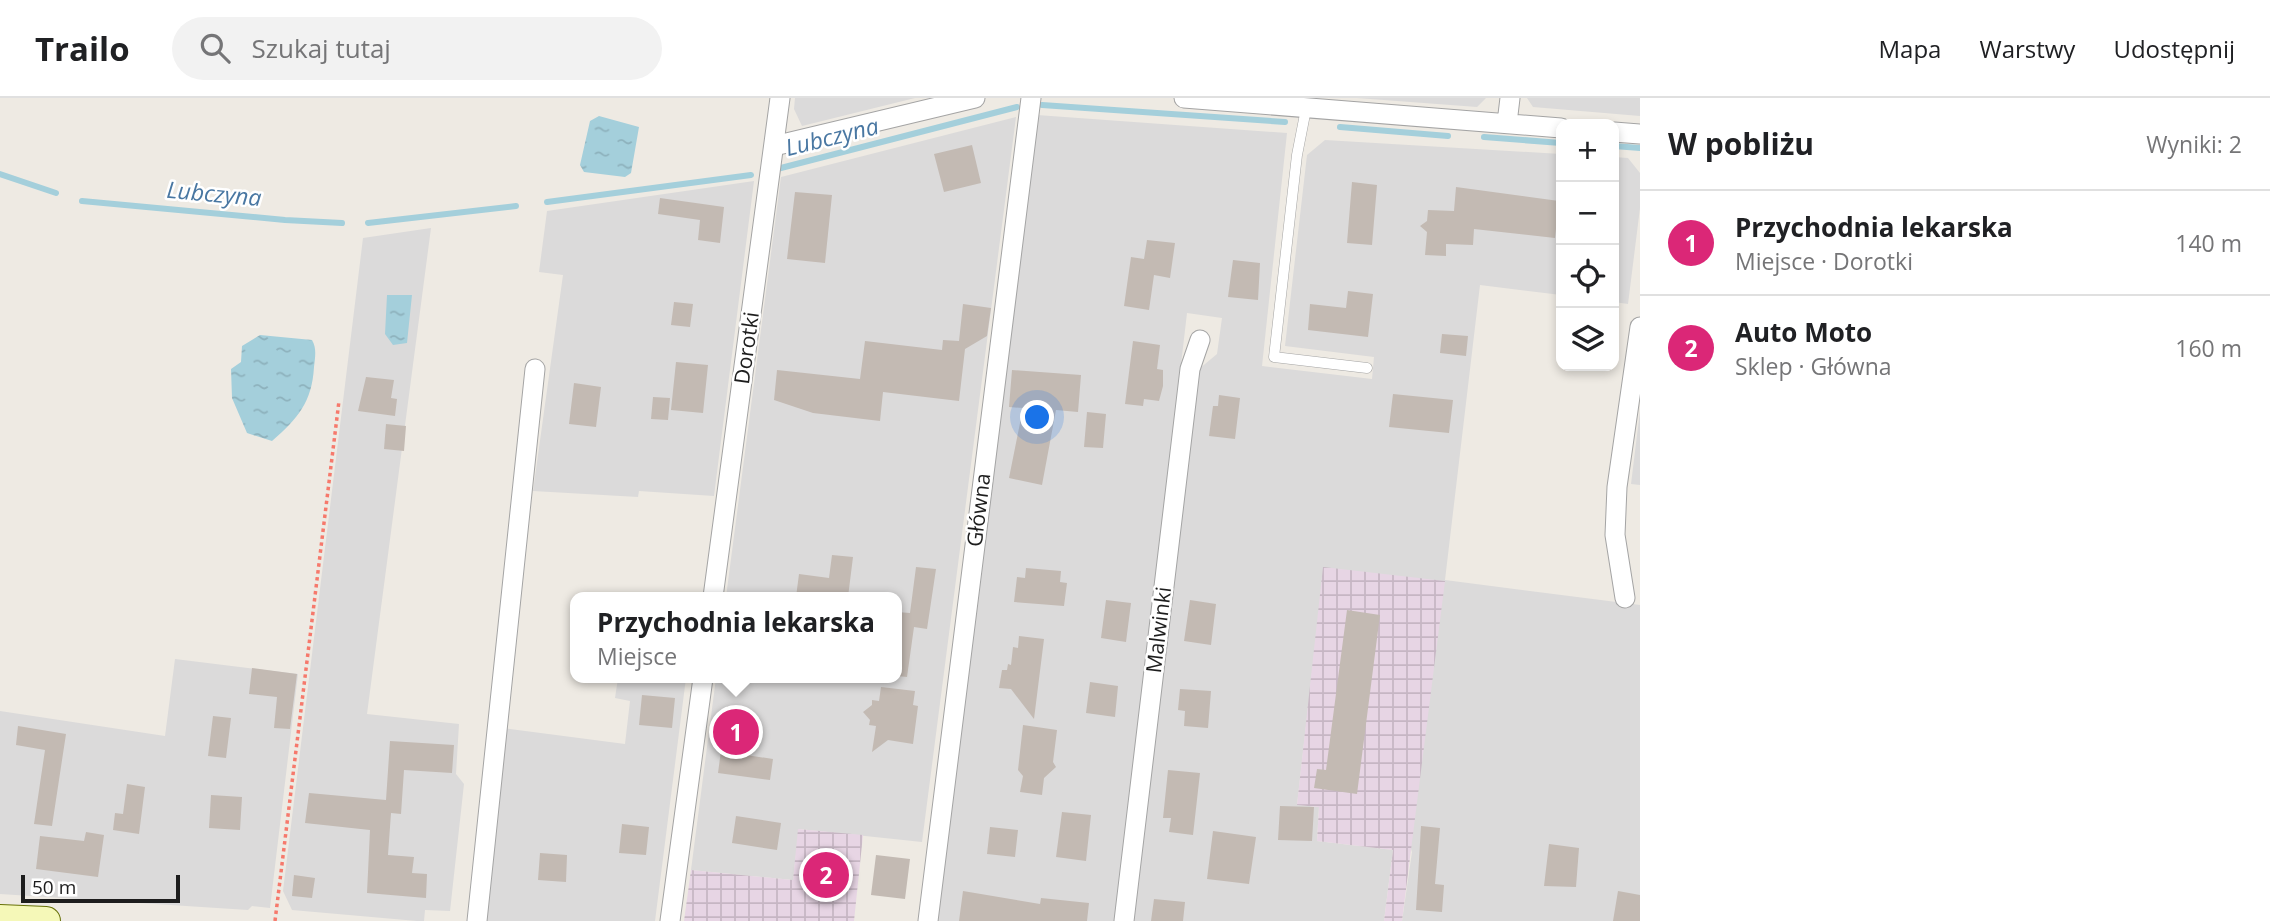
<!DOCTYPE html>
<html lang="pl">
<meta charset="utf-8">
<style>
:root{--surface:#fff;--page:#f2f2f2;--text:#202124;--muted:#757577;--line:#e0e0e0;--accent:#db2777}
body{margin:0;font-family:"Open Sans",sans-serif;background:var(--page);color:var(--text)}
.controls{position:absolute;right:21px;top:21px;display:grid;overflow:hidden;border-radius:14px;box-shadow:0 4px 10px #0003}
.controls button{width:63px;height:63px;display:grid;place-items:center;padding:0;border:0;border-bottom:2px solid var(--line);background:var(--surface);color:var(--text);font:35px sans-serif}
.scale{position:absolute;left:21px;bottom:18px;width:159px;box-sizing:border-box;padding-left:7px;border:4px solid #1d1d1d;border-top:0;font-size:19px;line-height:24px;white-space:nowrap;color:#1d1d1d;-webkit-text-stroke:5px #fff;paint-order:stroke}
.you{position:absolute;left:1038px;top:320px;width:24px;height:24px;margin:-18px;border:5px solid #fff;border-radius:50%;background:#1a73e8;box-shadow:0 0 0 10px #1a73e833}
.badge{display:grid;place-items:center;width:46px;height:46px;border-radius:50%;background:var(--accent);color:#fff;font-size:23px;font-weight:700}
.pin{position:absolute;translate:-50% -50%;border:4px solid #fff;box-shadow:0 2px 7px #0006}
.popup{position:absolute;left:570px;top:494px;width:332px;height:91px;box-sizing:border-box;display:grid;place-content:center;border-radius:14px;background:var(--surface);filter:drop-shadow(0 2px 5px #0005);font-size:23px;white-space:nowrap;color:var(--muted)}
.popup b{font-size:26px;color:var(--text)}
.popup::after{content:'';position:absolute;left:50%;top:100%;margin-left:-14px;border:14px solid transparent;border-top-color:var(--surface)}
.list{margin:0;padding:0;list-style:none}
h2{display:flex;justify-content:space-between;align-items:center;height:91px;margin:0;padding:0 28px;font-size:30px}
h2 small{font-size:23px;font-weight:400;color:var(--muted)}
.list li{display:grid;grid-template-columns:46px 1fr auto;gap:21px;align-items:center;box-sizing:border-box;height:105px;padding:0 28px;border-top:2px solid var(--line)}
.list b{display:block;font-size:26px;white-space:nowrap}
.list p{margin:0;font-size:23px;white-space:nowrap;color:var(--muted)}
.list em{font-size:23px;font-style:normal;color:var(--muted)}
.icon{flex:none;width:38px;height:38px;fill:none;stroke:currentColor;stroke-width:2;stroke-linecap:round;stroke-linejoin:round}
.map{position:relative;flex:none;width:1640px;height:823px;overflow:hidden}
header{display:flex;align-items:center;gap:42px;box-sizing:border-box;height:98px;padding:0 35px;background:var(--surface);border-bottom:2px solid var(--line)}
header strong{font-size:33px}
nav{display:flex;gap:38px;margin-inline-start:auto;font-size:24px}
.search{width:490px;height:63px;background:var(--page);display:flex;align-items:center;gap:18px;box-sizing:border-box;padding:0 24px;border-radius:38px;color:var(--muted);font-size:26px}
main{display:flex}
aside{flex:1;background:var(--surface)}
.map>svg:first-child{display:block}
.residential{fill:#dbdada}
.industrial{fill:url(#industrial-grid)}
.water{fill:url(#water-ripples)}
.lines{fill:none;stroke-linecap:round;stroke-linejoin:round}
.stream{stroke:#a4cfdb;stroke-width:6}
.building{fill:#c3bab3}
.lane-casing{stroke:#a4a4a4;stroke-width:11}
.street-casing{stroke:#a4a4a4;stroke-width:21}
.secondary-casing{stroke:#677107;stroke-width:30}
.path{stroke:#f6796c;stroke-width:3.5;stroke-dasharray:3.5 3.5;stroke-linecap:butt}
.lane{stroke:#fff;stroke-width:10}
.street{stroke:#fff;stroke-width:19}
.secondary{stroke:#f5f8b8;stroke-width:28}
.labels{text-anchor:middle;stroke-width:5;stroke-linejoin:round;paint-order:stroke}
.street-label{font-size:21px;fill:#1d1d1d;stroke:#fff}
.water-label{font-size:23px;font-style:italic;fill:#4977a2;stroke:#fff}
</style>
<header>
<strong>Trailo</strong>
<div class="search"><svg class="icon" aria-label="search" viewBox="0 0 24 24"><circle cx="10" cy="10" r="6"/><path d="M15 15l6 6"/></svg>Szukaj tutaj</div>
<nav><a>Mapa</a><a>Warstwy</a><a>Udostępnij</a></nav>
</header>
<main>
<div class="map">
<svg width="1640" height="823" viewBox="0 0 1640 823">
<defs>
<pattern id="industrial-grid" width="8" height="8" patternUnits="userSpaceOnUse" patternTransform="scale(1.75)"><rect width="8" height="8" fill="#e7d5e4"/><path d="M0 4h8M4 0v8" fill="none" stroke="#c6b6c3"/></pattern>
<pattern id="water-ripples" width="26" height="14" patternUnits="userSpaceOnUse" patternTransform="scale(1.75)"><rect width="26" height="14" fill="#a4cfdb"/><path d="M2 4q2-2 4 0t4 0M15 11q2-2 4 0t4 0" fill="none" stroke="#8db1bc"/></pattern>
</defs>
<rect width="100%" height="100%" fill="#eeeae3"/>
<!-- residential -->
<path class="residential" d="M 795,0 L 915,0 L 802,28 L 794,11 Z
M 1357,0 L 1486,0 L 1477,9 Z
M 1527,0 L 1640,0 L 1640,18 L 1533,9 Z
M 1037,17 L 1287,35 L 1262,268 L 1372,281 L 1374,259 L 1285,248 L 1307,57 L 1325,42 L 1561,56 L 1561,197 L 1480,187 L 1445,482 L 1640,507 L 1640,823 L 1402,823 L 1412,754 L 1324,469 L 1297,707 L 1319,709 L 1317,743 L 1393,752 L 1384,823 L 1133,823 L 1199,271 L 1217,256 L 1222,220 L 1187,215 L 1116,823 L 938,823 Z
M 1016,19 L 922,744 L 799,731 L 793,782 L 691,772 L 716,580 L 897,580 L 897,499 L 726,499 L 781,79 Z
M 1614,59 L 1628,60 L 1640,75 L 1640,110 L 1628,206 L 1614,204 Z
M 754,83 L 714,398 L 639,393 L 638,399 L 533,393 L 563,177 L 539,174 L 547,113 Z
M 431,130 L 367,616 L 459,626 L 456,676 L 464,686 L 450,813 L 425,812 L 424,823 L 417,823 L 292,812 L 283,793 L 363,140 Z
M 1640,313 L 1640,387 L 1631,386 Z
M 175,561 L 298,576 L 270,810 L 252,808 L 248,812 L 0,796 L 0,613 L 165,638 Z
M 618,580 L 686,580 L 655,823 L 486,823 L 503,630 L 625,646 L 630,603 L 615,600 Z"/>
<!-- industrial -->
<path class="industrial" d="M 1323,469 L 1445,483 L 1402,823 L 1384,823 L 1393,752 L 1317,743 L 1319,709 L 1297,707 Z
M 798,731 L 863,737 L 854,823 L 684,823 L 691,772 L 793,782 Z"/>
<!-- water -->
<path class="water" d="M 599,18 L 639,29 L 631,75 L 625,79 L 584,74 L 580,67 L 590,23 Z
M 387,197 L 412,197 L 407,245 L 393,247 L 385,236 Z
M 260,237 L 312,242 C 317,251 315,259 314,269 C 312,304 298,320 272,343 L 247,335 L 232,300 L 231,271 L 241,264 L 242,248 Z"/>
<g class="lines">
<!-- stream -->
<path class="stream" d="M 1042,7 L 1285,24
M 1340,29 L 1448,38
M 1484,39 L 1561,45
M 1614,48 L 1640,50
M 777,71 L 1017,9
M 0,76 L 56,95
M 82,103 L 285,122 L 342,125
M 547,104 L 751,77
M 368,125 L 516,108"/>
</g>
<!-- building -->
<path class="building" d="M 972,47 L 981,85 L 944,94 L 934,56 Z
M 1352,84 L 1377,87 L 1372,147 L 1347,145 Z
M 1456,89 L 1559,103 L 1555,140 L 1474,131 L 1473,147 L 1446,146 L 1446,158 L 1425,157 L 1427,134 L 1420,128 L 1427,123 L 1428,112 L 1454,113 Z
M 795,94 L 832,97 L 825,165 L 787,161 Z
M 660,100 L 724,109 L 720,145 L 698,142 L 700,122 L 658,116 Z
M 1147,142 L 1175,145 L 1170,180 L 1154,177 L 1149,212 L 1124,208 L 1131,159 L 1144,161 Z
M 1233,162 L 1260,165 L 1258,202 L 1228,199 Z
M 1348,193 L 1373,196 L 1368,239 L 1308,232 L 1310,206 L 1346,210 Z
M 674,204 L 693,206 L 690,229 L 671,227 Z
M 963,206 L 991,210 L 987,238 L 965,251 L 959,303 L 883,294 L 880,323 L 813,315 L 774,302 L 777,272 L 860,281 L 865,243 L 942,252 L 943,242 L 959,243 Z
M 1442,236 L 1468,238 L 1466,258 L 1440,255 Z
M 1133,243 L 1160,247 L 1157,271 L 1163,272 L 1163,288 L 1159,303 L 1144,301 L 1143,308 L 1125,306 Z
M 676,264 L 708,267 L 703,315 L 671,312 Z
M 1012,272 L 1081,277 L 1078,314 L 1056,312 L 1042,387 L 1009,380 L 1023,310 L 1009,309 Z
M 366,279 L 394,282 L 391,300 L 397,301 L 395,318 L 358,313 Z
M 574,285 L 601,289 L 596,329 L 569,326 Z
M 1393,296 L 1453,302 L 1449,335 L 1389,329 Z
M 1219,297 L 1240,300 L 1235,341 L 1209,338 L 1213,308 L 1218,308 Z
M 653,299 L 670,300 L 668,322 L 651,321 Z
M 1087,314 L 1106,316 L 1103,350 L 1084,349 Z
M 386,326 L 406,328 L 404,353 L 384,351 Z
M 832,457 L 853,459 L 848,499 L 796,499 L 799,476 L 829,480 Z
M 916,469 L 936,471 L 927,531 L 914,529 L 907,579 L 897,578 L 897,514 L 910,515 Z
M 1026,470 L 1061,473 L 1060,484 L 1067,485 L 1064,508 L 1014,504 L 1017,479 L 1025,480 Z
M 1106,502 L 1131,505 L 1126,544 L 1101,540 Z
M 1190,502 L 1216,506 L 1211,547 L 1184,543 Z
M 1347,512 L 1380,517 L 1357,696 L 1314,690 L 1317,671 L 1326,672 Z
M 1019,538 L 1044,541 L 1034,621 L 1011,591 L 999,590 L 1002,572 L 1007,572 L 1008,566 L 1011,567 L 1013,549 L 1018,550 Z
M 252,570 L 297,576 L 290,631 L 274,630 L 277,599 L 249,596 Z
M 1090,584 L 1118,588 L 1115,619 L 1086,615 Z
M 881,589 L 915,593 L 913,607 L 918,608 L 913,646 L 888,642 L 872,654 L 876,628 L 869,627 L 870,622 L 863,614 L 872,607 L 872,602 L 879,603 Z
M 1180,591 L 1211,593 L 1208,630 L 1184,628 L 1185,613 L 1178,612 Z
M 642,597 L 675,600 L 672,630 L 639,627 Z
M 727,608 L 751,611 L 746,657 L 773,661 L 770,682 L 718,675 Z
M 213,618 L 231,620 L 226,660 L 208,658 Z
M 1023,627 L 1057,632 L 1053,664 L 1056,669 L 1044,680 L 1042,697 L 1020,694 L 1023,678 L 1018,672 Z
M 18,628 L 66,636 L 52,728 L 34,726 L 45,652 L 16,647 Z
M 390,643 L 454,647 L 452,675 L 404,672 L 401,716 L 391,715 L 388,757 L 414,759 L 412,775 L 427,776 L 426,800 L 367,795 L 370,732 L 305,725 L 309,695 L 386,702 Z
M 1168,672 L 1200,675 L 1193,737 L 1169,734 L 1171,720 L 1163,720 Z
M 127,686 L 145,689 L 139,736 L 113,732 L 115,715 L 123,716 Z
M 211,697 L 242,699 L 240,732 L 209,730 Z
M 1280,708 L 1314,709 L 1312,743 L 1278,742 Z
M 1062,714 L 1091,717 L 1086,763 L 1056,759 Z
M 736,718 L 781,725 L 777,752 L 732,745 Z
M 622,726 L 649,729 L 646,757 L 619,755 Z
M 1421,728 L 1440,730 L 1435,786 L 1444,787 L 1442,814 L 1416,812 Z
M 990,729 L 1018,732 L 1015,759 L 987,756 Z
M 1213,733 L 1256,739 L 1249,786 L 1207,781 Z
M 86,734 L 104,737 L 98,779 L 36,771 L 40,738 L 84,743 Z
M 1549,746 L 1579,750 L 1576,789 L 1544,788 Z
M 540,755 L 567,757 L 566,784 L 538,782 Z
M 876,757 L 910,761 L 905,801 L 871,797 Z
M 294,777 L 315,780 L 312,800 L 292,798 Z
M 963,793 L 1040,806 L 1041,800 L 1089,805 L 1087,823 L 959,823 Z
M 1618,793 L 1640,797 L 1640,823 L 1613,823 Z
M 1154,801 L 1185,804 L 1183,823 L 1151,823 Z"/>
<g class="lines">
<!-- lane casing -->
<g class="lane-casing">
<path id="lane" d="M 1306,11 L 1297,57 L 1274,259 L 1367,270"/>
</g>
<!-- street casing -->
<g class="street-casing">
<path id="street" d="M 1184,0 L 1561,30
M 1507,25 L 1510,0
M 1614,34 L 1640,36
M 774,48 L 975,0
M 713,499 L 780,0
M 1625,500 L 1615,437 L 1617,389 L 1640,229
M 477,823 L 535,271
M 670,823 L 703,580
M 928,823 L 1031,0
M 1124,823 L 1190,271 L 1200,242"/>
</g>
<!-- secondary casing -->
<g class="secondary-casing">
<path id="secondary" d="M 0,821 L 46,823"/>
</g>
<!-- path -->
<path class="path" d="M 275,823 L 339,303"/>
<!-- lane -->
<use href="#lane" class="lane"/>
<!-- street -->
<use href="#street" class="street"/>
<!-- secondary -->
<use href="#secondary" class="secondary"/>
</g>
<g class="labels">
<!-- street labels -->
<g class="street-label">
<text transform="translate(747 250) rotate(-82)" y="7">Dorotki</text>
<text transform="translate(979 412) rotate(-83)" y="7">Główna</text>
<text transform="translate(1159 532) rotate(-83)" y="7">Malwinki</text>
</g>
<!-- water labels -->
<g class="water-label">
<text transform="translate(832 39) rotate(-14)" y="8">Lubczyna</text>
<text transform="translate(214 96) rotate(5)" y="8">Lubczyna</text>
</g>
</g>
</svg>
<div class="controls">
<button>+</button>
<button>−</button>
<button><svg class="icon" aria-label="locate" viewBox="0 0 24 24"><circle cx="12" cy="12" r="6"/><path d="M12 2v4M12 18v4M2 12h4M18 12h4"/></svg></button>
<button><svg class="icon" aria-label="layers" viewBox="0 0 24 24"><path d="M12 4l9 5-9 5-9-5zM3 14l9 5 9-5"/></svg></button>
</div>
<div class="scale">50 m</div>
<div class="you"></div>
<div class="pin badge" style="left:736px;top:634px">1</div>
<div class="popup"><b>Przychodnia lekarska</b>Miejsce</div>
<div class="pin badge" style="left:826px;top:777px">2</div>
</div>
<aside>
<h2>W pobliżu<small>Wyniki: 2</small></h2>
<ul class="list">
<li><span class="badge">1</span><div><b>Przychodnia lekarska</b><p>Miejsce · Dorotki</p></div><em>140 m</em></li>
<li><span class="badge">2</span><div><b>Auto Moto</b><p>Sklep · Główna</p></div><em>160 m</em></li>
</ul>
</aside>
</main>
